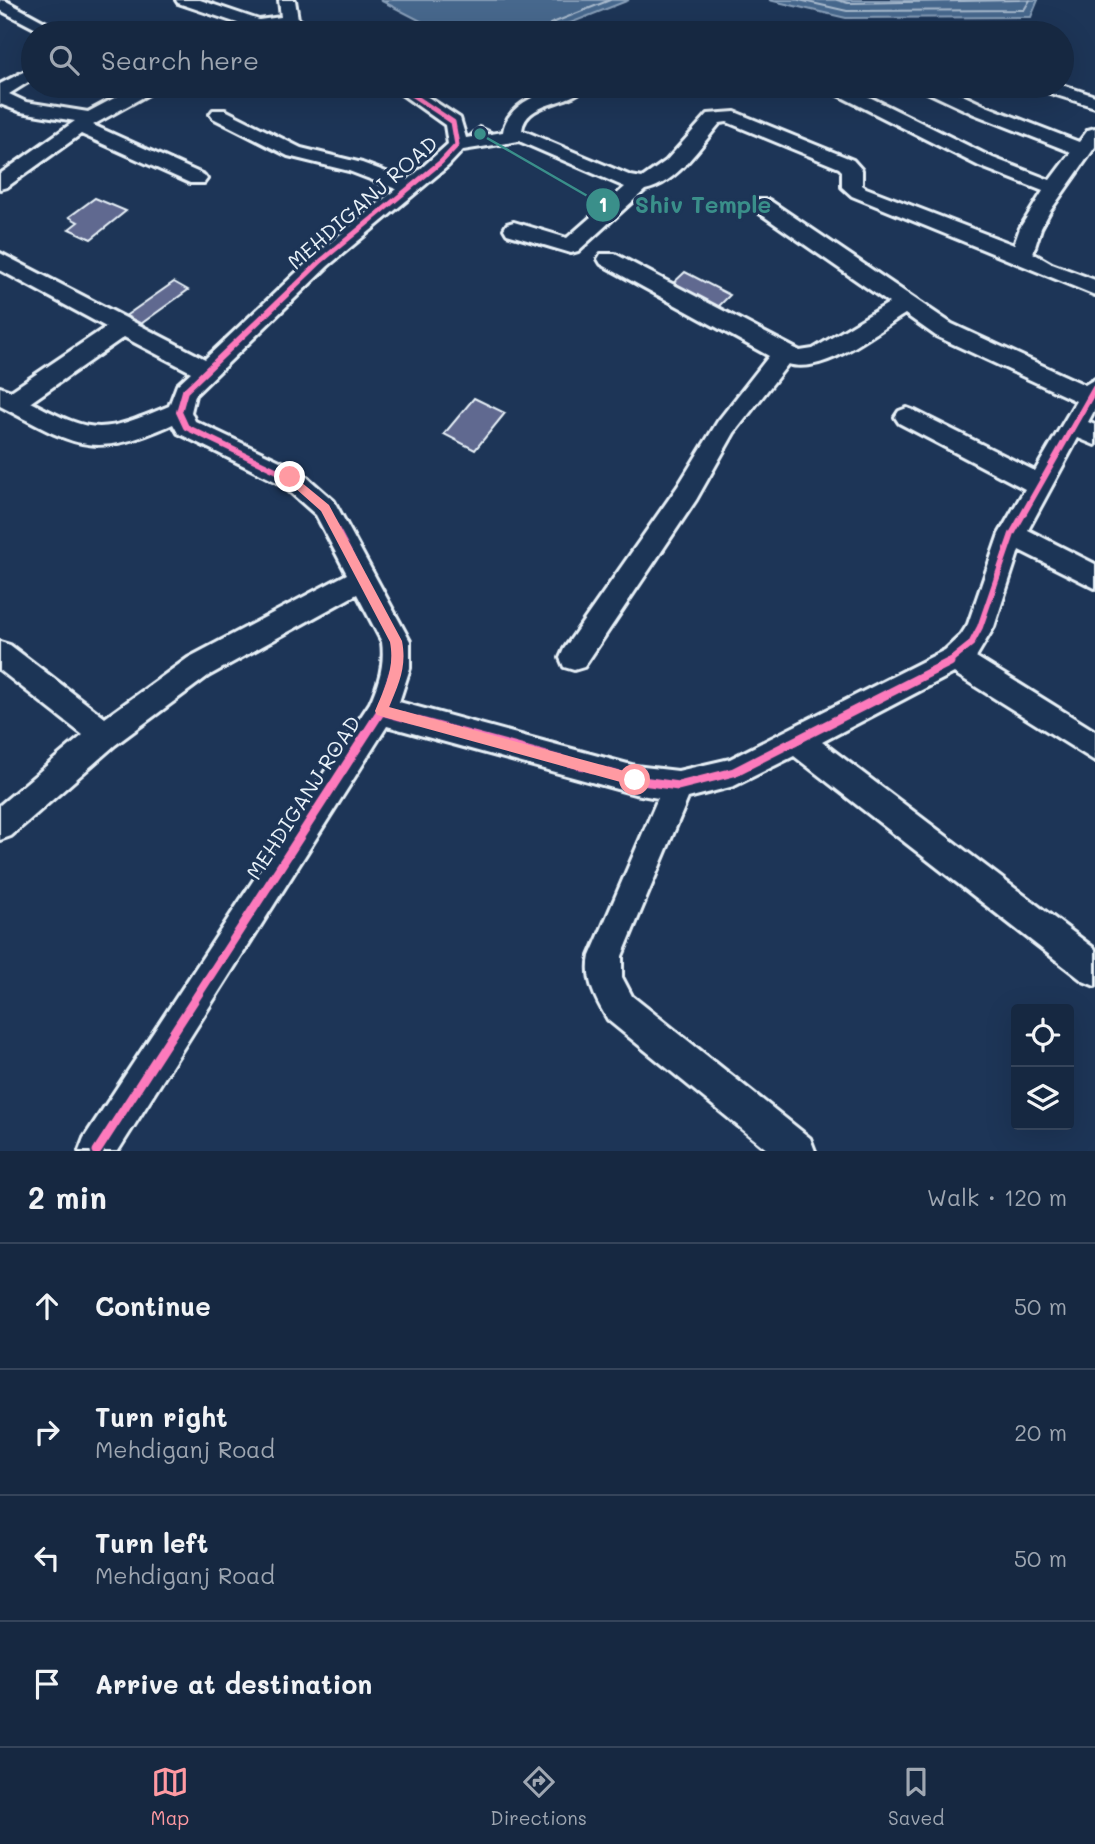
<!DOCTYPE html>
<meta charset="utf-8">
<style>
:root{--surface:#162841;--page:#1f3048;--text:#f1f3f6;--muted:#9ea6b1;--line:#35445a;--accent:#ff9aa2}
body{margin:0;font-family:Mali,sans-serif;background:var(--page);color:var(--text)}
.controls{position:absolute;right:21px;bottom:21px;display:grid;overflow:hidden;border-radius:7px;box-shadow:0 7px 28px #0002}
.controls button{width:63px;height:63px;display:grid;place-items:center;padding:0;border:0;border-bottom:2px solid var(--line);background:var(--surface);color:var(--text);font:35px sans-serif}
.stop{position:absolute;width:21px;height:21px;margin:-16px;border:5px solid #ff9aa2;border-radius:50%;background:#fff}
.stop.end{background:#ff9aa2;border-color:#fff;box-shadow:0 2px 7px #0008}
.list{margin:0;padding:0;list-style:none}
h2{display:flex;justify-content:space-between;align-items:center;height:91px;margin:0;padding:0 28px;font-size:30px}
h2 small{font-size:23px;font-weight:400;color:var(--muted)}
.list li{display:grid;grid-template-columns:46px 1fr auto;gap:21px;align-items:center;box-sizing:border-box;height:126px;padding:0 28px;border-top:2px solid var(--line)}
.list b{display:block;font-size:26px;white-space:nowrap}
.list p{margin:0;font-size:23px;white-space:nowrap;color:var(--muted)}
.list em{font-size:23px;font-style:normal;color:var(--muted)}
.icon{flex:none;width:38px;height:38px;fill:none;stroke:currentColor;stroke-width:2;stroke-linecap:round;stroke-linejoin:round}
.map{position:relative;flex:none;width:1095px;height:1151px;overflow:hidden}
.search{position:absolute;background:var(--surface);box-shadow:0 7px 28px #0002;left:21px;right:21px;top:21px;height:77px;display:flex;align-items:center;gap:18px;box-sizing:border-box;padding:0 24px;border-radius:38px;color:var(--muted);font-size:26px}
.sheet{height:595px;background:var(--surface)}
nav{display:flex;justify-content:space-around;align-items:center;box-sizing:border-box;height:98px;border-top:2px solid var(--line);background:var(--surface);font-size:19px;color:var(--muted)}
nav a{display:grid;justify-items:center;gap:4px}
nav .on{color:var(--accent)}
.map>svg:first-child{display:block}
.water{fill:#47678d;stroke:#879eb8;stroke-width:2}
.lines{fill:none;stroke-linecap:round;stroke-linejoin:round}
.shore{stroke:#a8bacd;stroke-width:2}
.building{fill:#606990;stroke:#e8f1f8;stroke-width:2}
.minor-casing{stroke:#e8f1f8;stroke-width:6}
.minor{fill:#1d3557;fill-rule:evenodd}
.cycleway-far2-casing{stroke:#1d3557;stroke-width:9}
.cycleway-far1-casing{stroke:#1d3557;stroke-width:10}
.cycleway-casing{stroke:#1d3557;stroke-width:13}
.cycleway-far2{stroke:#fd7abc;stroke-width:5}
.cycleway-far1{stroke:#fd7abc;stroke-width:6}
.cycleway{stroke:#fd7abc;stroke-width:9}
.route{fill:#ff9aa2}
.labels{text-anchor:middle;stroke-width:6;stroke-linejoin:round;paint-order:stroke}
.street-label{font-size:21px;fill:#e8f1f8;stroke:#1d3557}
.leader{fill:none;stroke:#3a8f8a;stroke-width:2.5}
.callout-dot{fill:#3a8f8a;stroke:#1d3557;stroke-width:2.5}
.mark-label{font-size:21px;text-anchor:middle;font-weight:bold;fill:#fff}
.callout-label{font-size:23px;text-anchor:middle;font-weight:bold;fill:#3a8f8a;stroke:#1d3557;stroke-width:6;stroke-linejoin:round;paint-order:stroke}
</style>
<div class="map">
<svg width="1095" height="1151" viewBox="0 0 1095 1151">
<rect width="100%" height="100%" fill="#1d3557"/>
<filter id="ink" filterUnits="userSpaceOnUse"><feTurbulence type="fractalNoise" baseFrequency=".0143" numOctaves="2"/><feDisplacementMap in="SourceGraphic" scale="14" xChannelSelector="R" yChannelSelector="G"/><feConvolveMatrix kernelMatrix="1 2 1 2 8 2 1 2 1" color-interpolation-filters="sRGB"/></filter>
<g filter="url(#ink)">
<!-- water -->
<path class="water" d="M 380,0 L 629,0 L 545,33 L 444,33 Z
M 769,0 L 1038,0 L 1031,17 L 846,18 Z"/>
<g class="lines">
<!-- shore -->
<path class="shore" d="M 799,0 L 847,11 L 1024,10 L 1030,0
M 837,0 L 848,3 L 1020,0
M 546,33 L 550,24 L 610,0"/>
</g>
<!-- building -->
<path class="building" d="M 480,126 L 491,131 L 486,138 L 468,136 Z
M 95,198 L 126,211 L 91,239 L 69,229 L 78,222 L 69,217 Z
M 685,272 L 730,295 L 714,311 L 669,287 Z
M 174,282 L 188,290 L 138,326 L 124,317 Z
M 474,398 L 505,413 L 475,450 L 444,434 Z"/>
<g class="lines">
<!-- minor casing -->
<g class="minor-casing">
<path id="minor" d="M 0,0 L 6,1 L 65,33 L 44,33 L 0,10 Z
M 176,0 L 200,0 L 259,20 L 281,17 L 279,0 L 295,0 L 298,19 L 320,33 L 300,33 L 287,26 L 258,30 L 178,3 Z
M 33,67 L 33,79 L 9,94 L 26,102 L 88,112 L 137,86 L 159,86 L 156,90 L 93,125 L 204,175 L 207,179 L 204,183 L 190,183 L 81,134 L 7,187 L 0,189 L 0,174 L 75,121 L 21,112 L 0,104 L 0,84 Z
M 1062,85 L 1095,96 L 1095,107 L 1040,90 L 1037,86 Z
M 390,86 L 411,86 L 460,118 L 466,138 L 503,132 C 508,98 557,86 586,86 C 571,106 526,100 522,130 L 631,176 L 642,178 L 666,161 L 708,114 L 735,112 L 853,160 L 862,170 L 862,185 L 866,188 L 1014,245 L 1020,228 L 1043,191 L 979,166 L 828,90 L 825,86 L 847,86 L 993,158 L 1050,180 L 1071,152 L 974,114 L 923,90 L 920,86 L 943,86 L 986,106 L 1079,142 L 1088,130 L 1095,128 L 1095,147 L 1050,211 L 1041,228 L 1033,253 L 1052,264 L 1095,280 L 1095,295 L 852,196 L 842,187 L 842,171 L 839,168 L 727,122 L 720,123 C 700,146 677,184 645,190 L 578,251 L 571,253 L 507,234 L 504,229 L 507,224 L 514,222 L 567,238 L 625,187 L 519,141 L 463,150 L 448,166 L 328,266 L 195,395 L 191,412 L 195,421 L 299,470 L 334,501 L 410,641 L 410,668 L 399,702 L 635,766 L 678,771 L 730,759 L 945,650 L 961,635 L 968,624 L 999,534 L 1025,489 L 899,423 L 895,417 L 899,411 L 907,408 L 915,411 L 1035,471 L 1076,401 L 936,336 L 905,314 C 874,333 825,375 788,364 L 734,433 L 696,500 L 584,667 L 574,670 L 564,667 L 560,658 L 564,649 L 678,486 L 718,421 L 769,356 L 601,264 L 598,259 L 601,254 L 615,254 L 800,351 L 813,349 L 889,303 L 755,210 L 752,205 L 755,200 L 769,200 L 952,324 L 1085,385 L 1095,379 L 1095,409 L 1088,422 L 1095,425 L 1095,445 L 1078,438 L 1028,530 L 1095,564 L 1095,588 L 1019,550 L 994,627 L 976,657 L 1095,731 L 1095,761 L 954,673 L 822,742 L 1095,949 L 1095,986 L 1083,981 L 794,756 L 734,786 L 688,798 L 622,956 L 622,977 L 632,996 L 810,1138 L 815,1151 L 769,1151 L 608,1020 C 596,1000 585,980 590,956 L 658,798 L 635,794 L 387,726 L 118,1151 L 79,1151 L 84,1138 L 370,703 C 379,683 385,664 382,642 L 357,594 L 208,676 L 115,745 L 11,836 L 0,840 L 0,805 L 83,735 L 0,670 L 0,642 L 10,645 L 105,718 L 188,658 L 347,574 L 316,515 L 281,484 L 178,433 L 173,424 C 91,461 75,445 0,406 L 0,387 L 11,391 L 106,327 L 0,270 L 0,253 L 205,359 L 314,256 L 396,189 L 349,171 L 288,156 L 213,118 L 210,114 L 213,110 L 225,110 L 301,148 L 362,163 L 408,180 L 448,144 L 445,125 ZM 124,337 L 191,372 L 177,385 L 169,406 C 103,433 95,436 31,402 Z"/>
</g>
<!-- minor -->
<use href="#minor" class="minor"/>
<!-- cycleway-far2 casing -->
<g class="cycleway-far2-casing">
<path id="cycleway-far2" d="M 292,289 L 321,261 L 441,162 L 457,145 L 453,122 L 399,86"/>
</g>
<!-- cycleway-far1 casing -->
<g class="cycleway-far1-casing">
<path id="cycleway-far1" d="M 294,287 L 185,391 L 179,412 L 186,427 L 290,477 L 325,508 L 396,641 L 397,664
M 946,664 L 971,644 L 980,627 L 1012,534 L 1095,388"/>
</g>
<!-- cycleway casing -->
<g class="cycleway-casing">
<path id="cycleway" d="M 381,711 L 635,780 L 678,786 L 734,772 L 950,662
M 97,1151 L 381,711 L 397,662"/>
</g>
<!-- cycleway-far2 -->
<use href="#cycleway-far2" class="cycleway-far2"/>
<!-- cycleway-far1 -->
<use href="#cycleway-far1" class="cycleway-far1"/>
<!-- cycleway -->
<use href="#cycleway" class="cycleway"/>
</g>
</g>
<!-- route -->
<path class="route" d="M 290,473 L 329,505 L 402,641 C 407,666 399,684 389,707 L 635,774 L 640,776 L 640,784 L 635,786 L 377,715 L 375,711 C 385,687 395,668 390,642 L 321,511 L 286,480 L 286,474 Z"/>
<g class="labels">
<!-- street labels -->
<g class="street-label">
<text transform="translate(363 203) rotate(-41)" y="7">MEHDIGANJ ROAD</text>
<text transform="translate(304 798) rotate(-57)" y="7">MEHDIGANJ ROAD</text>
</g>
</g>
<!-- callouts -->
<path class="leader" d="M480 134L603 205"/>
<g class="callout-dot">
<circle cx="480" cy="134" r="7"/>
<circle cx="603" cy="205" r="18"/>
</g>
<g class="mark-label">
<text x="603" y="212">1</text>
</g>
<g class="callout-label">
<text x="703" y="213">Shiv Temple</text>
</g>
</svg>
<div class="controls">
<button><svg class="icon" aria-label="locate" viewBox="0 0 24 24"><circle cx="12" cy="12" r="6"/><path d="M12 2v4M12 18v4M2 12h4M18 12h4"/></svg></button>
<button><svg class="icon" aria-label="layers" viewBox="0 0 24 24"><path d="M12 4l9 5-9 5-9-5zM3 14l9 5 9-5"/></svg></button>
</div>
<div class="stop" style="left:635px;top:780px"></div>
<div class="stop end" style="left:290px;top:477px"></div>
<div class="search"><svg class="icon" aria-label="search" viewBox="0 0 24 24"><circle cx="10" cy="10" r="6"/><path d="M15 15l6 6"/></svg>Search here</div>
</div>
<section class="sheet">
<h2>2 min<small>Walk · 120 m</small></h2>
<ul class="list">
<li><svg class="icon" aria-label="ahead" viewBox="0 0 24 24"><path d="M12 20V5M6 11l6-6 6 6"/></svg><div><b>Continue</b></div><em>50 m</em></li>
<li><svg class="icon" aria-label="right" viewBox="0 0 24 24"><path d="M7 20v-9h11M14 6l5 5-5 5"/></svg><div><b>Turn right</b><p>Mehdiganj Road</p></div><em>20 m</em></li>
<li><svg class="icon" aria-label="left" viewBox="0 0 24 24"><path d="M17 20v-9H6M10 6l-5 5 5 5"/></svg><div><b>Turn left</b><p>Mehdiganj Road</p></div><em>50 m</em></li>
<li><svg class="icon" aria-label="arrive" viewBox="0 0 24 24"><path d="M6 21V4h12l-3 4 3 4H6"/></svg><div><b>Arrive at destination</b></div></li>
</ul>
</section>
<nav>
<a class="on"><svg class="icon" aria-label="map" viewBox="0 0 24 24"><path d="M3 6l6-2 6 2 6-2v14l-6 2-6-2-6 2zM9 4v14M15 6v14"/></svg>Map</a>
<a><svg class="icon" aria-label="directions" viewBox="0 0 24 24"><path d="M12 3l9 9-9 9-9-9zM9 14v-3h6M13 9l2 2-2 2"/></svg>Directions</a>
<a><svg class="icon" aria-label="saved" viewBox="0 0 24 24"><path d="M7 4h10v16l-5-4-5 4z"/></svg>Saved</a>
</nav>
